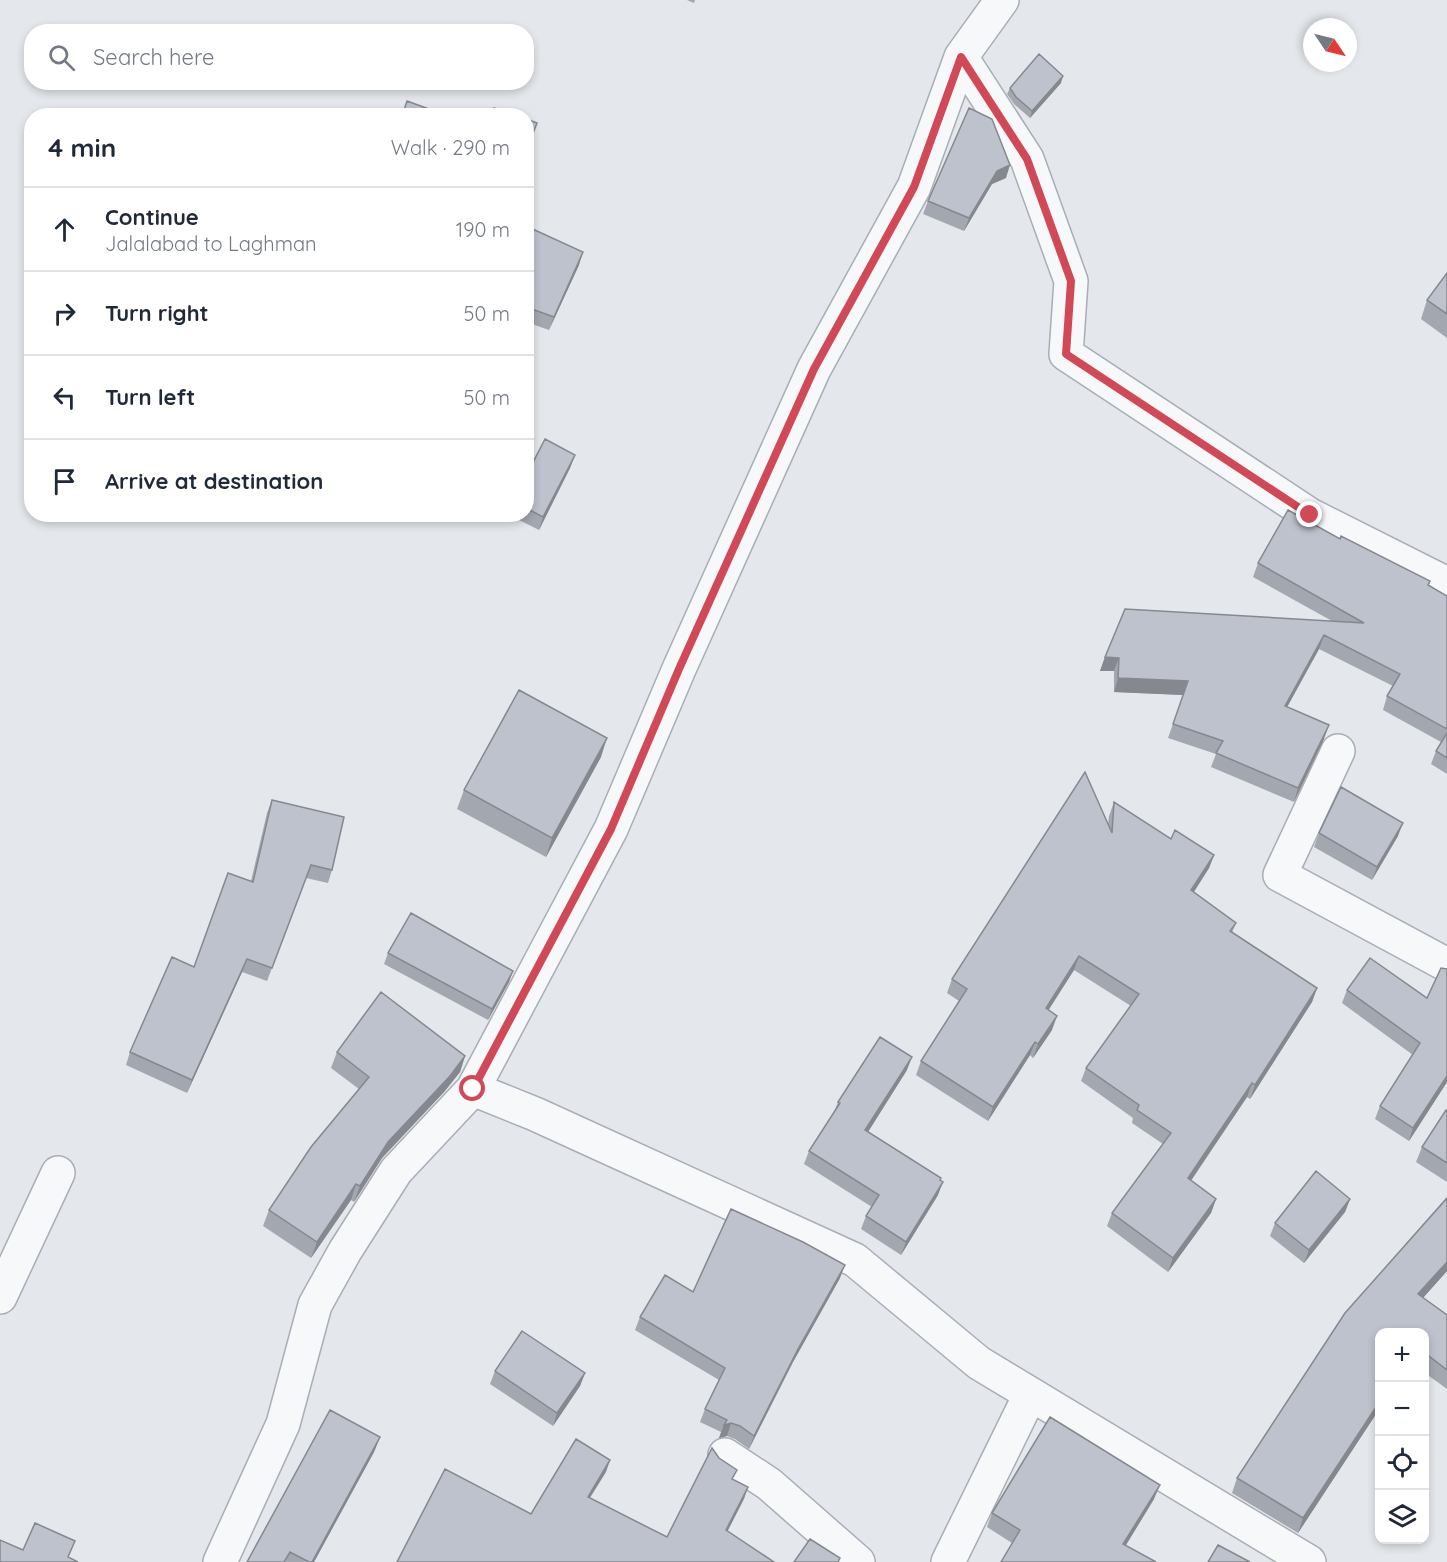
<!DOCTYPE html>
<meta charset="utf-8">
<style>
:root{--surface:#fff;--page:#f6f6f7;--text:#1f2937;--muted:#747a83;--line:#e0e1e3}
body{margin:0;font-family:Quicksand,sans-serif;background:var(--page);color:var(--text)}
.controls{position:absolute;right:18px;bottom:18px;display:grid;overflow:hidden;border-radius:12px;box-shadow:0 3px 9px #0003}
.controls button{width:54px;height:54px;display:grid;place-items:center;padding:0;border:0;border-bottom:2px solid var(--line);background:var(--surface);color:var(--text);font:30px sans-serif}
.compass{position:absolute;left:1303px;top:18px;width:54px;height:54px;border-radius:50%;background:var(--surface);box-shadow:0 3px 9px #0003;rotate:125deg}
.stop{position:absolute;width:18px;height:18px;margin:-14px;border:4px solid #d14956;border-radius:50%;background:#fff}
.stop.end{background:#d14956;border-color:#fff;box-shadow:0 2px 6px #0008}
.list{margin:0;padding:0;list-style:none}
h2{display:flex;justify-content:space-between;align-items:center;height:78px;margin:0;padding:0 24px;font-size:26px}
h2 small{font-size:20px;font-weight:400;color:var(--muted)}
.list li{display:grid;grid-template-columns:39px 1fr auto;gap:18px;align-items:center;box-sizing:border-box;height:84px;padding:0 24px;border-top:2px solid var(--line)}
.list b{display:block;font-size:22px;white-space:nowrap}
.list p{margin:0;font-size:20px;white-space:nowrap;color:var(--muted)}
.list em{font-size:20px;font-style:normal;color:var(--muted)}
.icon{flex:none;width:33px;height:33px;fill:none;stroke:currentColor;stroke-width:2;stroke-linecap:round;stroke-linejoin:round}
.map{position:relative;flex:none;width:1447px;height:1562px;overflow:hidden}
.search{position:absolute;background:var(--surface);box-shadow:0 3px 9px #0003;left:24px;top:24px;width:510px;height:66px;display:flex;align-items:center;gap:15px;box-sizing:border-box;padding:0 21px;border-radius:24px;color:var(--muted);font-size:22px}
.panel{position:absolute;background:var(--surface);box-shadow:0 3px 9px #0003;left:24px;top:108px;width:510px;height:414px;border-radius:24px}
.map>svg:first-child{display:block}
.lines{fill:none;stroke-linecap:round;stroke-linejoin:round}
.minor-casing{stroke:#a9adb7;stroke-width:36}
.minor{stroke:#f7f8fa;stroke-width:33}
.wall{fill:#a3a7af}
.shaded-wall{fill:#85888f}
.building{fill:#bec2cc;stroke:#85888f;stroke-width:1.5}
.route{stroke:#d14956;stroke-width:8}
</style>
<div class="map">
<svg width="1447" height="1562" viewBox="0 0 1447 1562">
<rect width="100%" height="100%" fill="#e4e7ec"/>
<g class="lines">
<!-- minor casing -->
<g class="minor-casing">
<path id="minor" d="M 961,57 L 1027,159 L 1071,281 L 1066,354 L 1310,515 L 1447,584
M 1338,751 L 1280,875 L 1447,965
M 473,1089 L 535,1114 L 855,1260 L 979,1363 L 1309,1562
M 0,1297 L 58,1173
M 725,1455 L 769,1484 L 858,1562
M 220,1562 L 283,1424 L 315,1305 L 345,1251 L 396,1171 L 473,1089 L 611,829 L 679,669 L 814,369 L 914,187 L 961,57 L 1002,0
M 948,1562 L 1030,1395"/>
</g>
<!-- minor -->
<use href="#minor" class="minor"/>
</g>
<!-- wall -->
<path class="wall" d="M 687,0 L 695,0 L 694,3 Z
M 1061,83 L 1030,118 L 1014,104 L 1007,94 L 1010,88 Z
M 1006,178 L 992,184 L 964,231 L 923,214 L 928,201 Z
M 526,226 L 579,265 L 549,330 L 526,322 Z
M 1447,273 L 1447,338 L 1421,319 L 1427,300 Z
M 575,455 L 570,468 L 539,530 L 509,515 L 526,514 L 526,476 Z
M 1340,539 L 1430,581 L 1429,585 L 1447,596 L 1447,774 L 1431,764 L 1436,751 L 1441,742 L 1383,710 L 1387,696 L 1393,686 L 1319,649 L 1287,707 L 1324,739 L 1294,802 L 1211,767 L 1216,754 L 1168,738 L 1183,695 L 1114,692 L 1114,671 L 1100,671 L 1105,657 L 1332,621 L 1253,577 L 1258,563 Z
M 601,757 L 546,857 L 457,809 L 464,790 Z
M 272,800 L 332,870 L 328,883 L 306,878 L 267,981 L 242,972 L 187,1093 L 126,1065 L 130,1052 L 194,967 L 251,881 L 267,813 Z
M 1114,802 L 1171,839 L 1214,855 L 1209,868 L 1194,892 L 1236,923 L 1232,933 L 1317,988 L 1312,1002 L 1250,1099 L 1247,1097 L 1191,1181 L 1216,1199 L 1211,1213 L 1168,1272 L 1107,1226 L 1112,1213 L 1163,1144 L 1132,1123 L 1133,1118 L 1081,1081 L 1086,1068 L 1131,1006 L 1074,970 L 1048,1010 L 1052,1030 L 1033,1058 L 1030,1055 L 988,1121 L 916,1075 L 921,1061 L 959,1001 L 947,993 L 952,979 L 1108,824 L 1109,816 Z
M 1319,833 L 1398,836 L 1372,880 L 1314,847 Z
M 388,953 L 509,982 L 488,1020 L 384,964 Z
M 1447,969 L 1447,1082 L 1409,1141 L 1375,1119 L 1380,1106 L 1413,1055 L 1342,1003 L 1347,990 L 1427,998 Z
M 337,1052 L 465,1056 L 460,1072 L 444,1092 L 382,1158 L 354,1202 L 351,1200 L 311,1258 L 263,1226 L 269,1210 L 359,1089 L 331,1068 Z
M 907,1070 L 868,1132 L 938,1195 L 901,1255 L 861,1229 L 866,1216 L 872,1207 L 804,1164 L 809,1151 L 834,1112 L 838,1102 Z
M 1447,1110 L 1447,1182 L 1416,1162 L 1422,1147 Z
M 1447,1198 L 1447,1271 L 1423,1298 L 1447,1315 L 1447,1389 L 1425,1373 L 1425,1332 L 1380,1332 L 1380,1408 L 1298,1533 L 1232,1493 L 1237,1478 Z
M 1350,1199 L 1345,1212 L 1304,1263 L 1270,1236 L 1275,1223 Z
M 840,1278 L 793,1362 L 749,1449 L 735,1439 L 727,1436 L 719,1438 L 721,1432 L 700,1422 L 705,1409 L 719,1380 L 635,1330 L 640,1317 L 693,1292 Z
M 495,1371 L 585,1373 L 580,1386 L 553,1426 L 490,1384 Z
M 380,1437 L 374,1452 L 314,1562 L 247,1562 Z
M 1154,1499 L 1126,1545 L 1012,1543 L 987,1527 L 992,1513 Z"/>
<!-- shaded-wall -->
<path class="shaded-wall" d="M 1063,76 L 1061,83 L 1030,118 L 1032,111 Z
M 1010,165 L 1006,178 L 992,184 L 964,231 L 969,218 L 997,171 Z
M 583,252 L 579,265 L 549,330 L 554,317 Z
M 575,455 L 570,468 L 539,530 L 543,517 Z
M 1324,635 L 1319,649 L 1280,720 L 1285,706 Z
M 1105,657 L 1119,658 L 1114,671 L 1100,671 Z
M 1118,678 L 1188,681 L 1183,695 L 1114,692 Z
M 1329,725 L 1324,739 L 1294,802 L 1298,788 Z
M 607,738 L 601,757 L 546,857 L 552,838 Z
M 1403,823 L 1398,836 L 1372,880 L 1377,867 Z
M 1214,855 L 1209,868 L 1186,904 L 1191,890 Z
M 1079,956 L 1074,970 L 1041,1022 L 1046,1008 Z
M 247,959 L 242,972 L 187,1093 L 192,1080 Z
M 513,971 L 509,982 L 488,1020 L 492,1009 Z
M 1317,988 L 1312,1002 L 1250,1099 L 1255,1085 Z
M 1057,1016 L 1052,1030 L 1033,1058 L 1038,1044 Z
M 1035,1042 L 1030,1055 L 988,1121 L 993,1107 Z
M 465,1056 L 460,1072 L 444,1092 L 382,1158 L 354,1202 L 360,1186 L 388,1142 Z
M 912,1057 L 907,1070 L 861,1143 L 865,1130 Z
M 1447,1076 L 1447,1082 L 1409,1141 L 1413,1128 Z
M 1252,1083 L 1247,1097 L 1183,1192 L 1188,1178 Z
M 943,1182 L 938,1195 L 901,1255 L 906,1242 Z
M 356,1184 L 351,1200 L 311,1258 L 317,1242 Z
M 1216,1199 L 1211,1213 L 1168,1272 L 1173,1258 Z
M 1350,1199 L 1345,1212 L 1304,1263 L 1309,1250 Z
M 1447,1262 L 1447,1271 L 1413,1309 L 1418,1294 Z
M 845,1265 L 840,1278 L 793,1362 L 749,1449 L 754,1436 L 798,1349 Z
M 585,1373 L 580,1386 L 553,1426 L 557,1413 Z
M 1380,1401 L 1380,1408 L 1298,1533 L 1303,1518 Z
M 731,1423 L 727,1436 L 719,1438 L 724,1425 Z
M 380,1437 L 374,1452 L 314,1562 L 312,1562 Z
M 610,1460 L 606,1472 L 583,1509 L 588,1497 Z
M 1160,1485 L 1154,1499 L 1118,1558 L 1123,1544 Z
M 748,1487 L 744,1499 L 722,1542 L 726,1530 Z"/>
<!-- building -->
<path class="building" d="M 1039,54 L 1063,76 L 1032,111 L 1016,97 L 1010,88 Z
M 407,101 L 448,116 L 402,116 Z
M 494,108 L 516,116 L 491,116 Z
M 969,108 L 992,119 L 1010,165 L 997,171 L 969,218 L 928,201 Z
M 526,119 L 537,123 L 526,152 Z
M 526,226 L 583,252 L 554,317 L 526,307 Z
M 1447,273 L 1447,314 L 1427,300 Z
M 545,439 L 575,455 L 543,517 L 526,508 L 526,476 Z
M 1288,510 L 1340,539 L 1341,536 L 1430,581 L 1428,585 L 1447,596 L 1447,729 L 1387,696 L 1400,674 L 1324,635 L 1285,706 L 1329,725 L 1298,788 L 1216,753 L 1223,741 L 1173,724 L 1188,681 L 1118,678 L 1119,658 L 1105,657 L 1125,609 L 1364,623 L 1258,563 Z
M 519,690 L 607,738 L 552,838 L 464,790 Z
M 1447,733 L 1447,758 L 1436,751 Z
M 1085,772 L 1112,833 L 1114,802 L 1171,839 L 1175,830 L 1214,855 L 1191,890 L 1236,923 L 1230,931 L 1317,988 L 1255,1085 L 1252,1083 L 1188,1178 L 1216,1199 L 1173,1258 L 1112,1213 L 1171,1133 L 1137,1110 L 1139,1105 L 1086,1068 L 1139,994 L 1079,956 L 1046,1008 L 1057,1016 L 1038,1044 L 1035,1042 L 993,1107 L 921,1061 L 967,989 L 952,979 Z
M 1341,787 L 1403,823 L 1377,867 L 1319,833 Z
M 272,800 L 344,817 L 332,870 L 311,865 L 272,968 L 247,959 L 192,1080 L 130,1052 L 172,957 L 194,967 L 228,873 L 253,882 Z
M 411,913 L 513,971 L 492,1009 L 388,953 Z
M 1370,958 L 1427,998 L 1441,968 L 1447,969 L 1447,1076 L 1413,1128 L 1380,1106 L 1420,1043 L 1347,990 Z
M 381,992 L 465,1056 L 450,1076 L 388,1142 L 360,1186 L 356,1184 L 317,1242 L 269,1210 L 311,1147 L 369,1077 L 337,1052 Z
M 880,1037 L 912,1057 L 865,1130 L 941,1178 L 940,1180 L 943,1182 L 906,1242 L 866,1216 L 879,1195 L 809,1151 L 840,1103 L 838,1102 Z
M 1446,1110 L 1447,1110 L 1447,1163 L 1422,1147 Z
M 1316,1171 L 1350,1199 L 1309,1250 L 1275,1223 Z
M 1447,1198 L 1447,1262 L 1418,1294 L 1447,1315 L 1447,1370 L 1425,1353 L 1425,1332 L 1380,1332 L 1380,1401 L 1303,1518 L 1237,1478 L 1345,1313 Z
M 731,1209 L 803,1242 L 845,1265 L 798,1349 L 754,1436 L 740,1426 L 731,1423 L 724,1425 L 727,1420 L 705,1409 L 725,1368 L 640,1317 L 665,1275 L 693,1292 Z
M 522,1331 L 585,1373 L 557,1413 L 495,1371 Z
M 330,1410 L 380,1437 L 312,1562 L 309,1562 L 290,1552 L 284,1562 L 247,1562 Z
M 1050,1417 L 1160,1485 L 1123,1544 L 1156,1562 L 1001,1562 L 1020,1530 L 992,1513 Z
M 576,1439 L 610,1460 L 588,1497 L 667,1537 L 712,1448 L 719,1458 L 737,1470 L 732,1479 L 748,1487 L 726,1530 L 774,1562 L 397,1562 L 445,1469 L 531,1514 Z
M 35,1523 L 75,1541 L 68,1557 L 78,1562 L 0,1562 L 0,1540 L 23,1550 Z
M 810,1539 L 840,1558 L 838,1562 L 794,1562 Z
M 1218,1545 L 1250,1562 L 1208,1562 Z"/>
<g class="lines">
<!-- route -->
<path class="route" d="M 473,1089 L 611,829 L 679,669 L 814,369 L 914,187 L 961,57 L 1027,159 L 1071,281 L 1066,354 L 1310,515"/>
</g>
</svg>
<div class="controls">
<button>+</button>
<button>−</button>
<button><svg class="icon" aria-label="locate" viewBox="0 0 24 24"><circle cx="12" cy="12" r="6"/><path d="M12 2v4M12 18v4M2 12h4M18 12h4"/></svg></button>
<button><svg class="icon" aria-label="layers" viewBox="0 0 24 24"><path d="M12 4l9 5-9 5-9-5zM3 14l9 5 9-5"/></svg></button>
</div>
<svg class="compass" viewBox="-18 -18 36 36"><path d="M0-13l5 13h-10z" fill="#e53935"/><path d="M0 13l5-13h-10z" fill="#747a83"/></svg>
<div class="stop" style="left:473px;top:1089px"></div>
<div class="stop end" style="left:1310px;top:515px"></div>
<div class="search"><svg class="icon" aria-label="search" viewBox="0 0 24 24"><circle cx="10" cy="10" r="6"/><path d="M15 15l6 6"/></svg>Search here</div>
<section class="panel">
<h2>4 min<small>Walk · 290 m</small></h2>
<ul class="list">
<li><svg class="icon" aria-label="ahead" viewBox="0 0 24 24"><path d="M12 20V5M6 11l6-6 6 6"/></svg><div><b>Continue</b><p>Jalalabad to Laghman</p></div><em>190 m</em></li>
<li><svg class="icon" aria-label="right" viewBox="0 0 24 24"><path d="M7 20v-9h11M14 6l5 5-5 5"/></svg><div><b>Turn right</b></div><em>50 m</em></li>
<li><svg class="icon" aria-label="left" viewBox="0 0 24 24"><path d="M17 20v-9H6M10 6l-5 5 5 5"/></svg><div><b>Turn left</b></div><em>50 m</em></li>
<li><svg class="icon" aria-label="arrive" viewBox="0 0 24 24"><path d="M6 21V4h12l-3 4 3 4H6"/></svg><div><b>Arrive at destination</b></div></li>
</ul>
</section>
</div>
